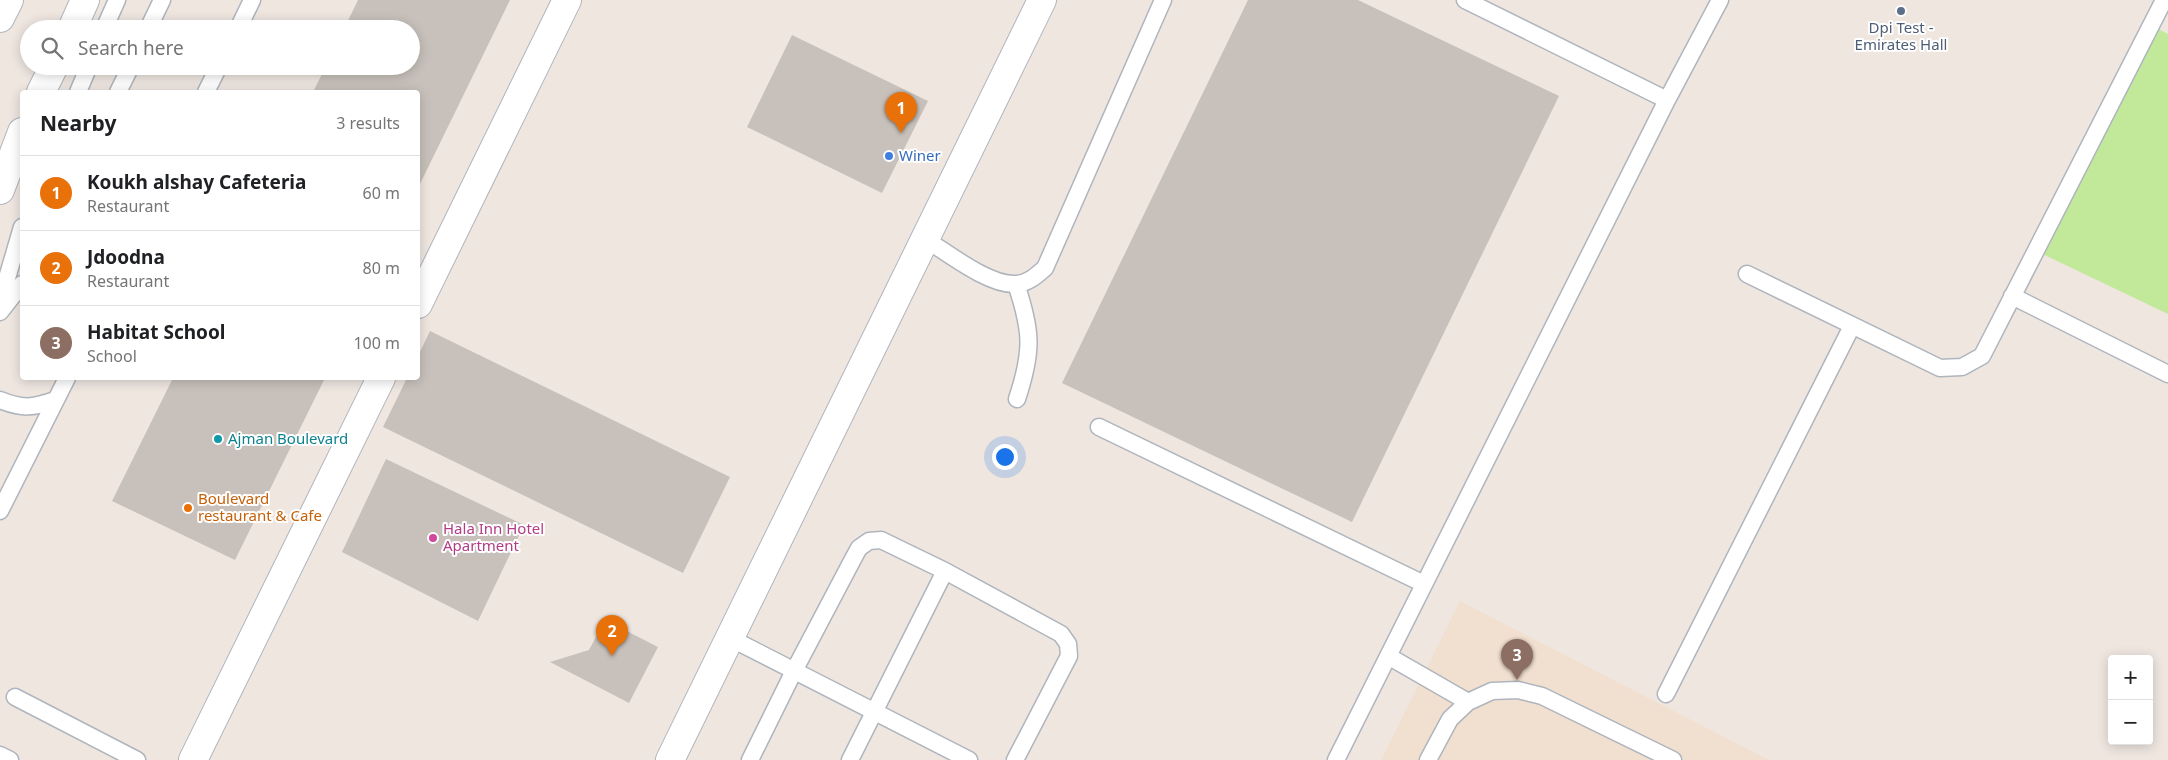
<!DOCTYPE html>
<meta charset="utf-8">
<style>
:root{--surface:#fff;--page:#f2f2f2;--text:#202124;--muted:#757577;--line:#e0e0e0;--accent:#7c3aed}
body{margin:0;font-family:"Noto Sans",sans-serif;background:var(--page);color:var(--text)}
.controls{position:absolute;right:15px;bottom:15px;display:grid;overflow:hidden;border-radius:5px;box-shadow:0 2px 12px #0003}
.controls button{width:45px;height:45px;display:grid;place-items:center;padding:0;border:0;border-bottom:1px solid var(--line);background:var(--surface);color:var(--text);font:25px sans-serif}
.you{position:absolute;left:1004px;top:456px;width:18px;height:18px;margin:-12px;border:4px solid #fff;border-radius:50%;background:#1a73e8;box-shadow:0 0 0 8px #1a73e833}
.badge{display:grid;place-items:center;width:32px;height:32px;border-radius:50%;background:var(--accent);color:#fff;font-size:16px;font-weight:700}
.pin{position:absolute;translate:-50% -41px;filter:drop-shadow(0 1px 2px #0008)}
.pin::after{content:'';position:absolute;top:26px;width:18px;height:15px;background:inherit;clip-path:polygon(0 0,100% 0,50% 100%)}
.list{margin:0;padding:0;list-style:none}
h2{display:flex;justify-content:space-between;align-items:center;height:65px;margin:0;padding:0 20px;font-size:21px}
h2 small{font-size:16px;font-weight:400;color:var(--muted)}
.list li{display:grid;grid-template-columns:32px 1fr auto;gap:15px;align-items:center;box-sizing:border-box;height:75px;padding:0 20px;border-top:1px solid var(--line)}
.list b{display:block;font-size:19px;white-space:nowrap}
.list p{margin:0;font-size:16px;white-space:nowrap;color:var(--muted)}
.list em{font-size:16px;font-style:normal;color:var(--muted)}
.icon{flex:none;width:28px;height:28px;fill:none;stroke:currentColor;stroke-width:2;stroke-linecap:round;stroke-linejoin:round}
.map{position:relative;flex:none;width:2168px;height:760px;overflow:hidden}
.search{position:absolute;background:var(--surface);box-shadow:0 2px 12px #0003;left:20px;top:20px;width:400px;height:55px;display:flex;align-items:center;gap:12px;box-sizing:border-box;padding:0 18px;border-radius:28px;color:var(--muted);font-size:19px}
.panel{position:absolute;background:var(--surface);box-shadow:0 2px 12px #0003;left:20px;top:90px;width:400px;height:290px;border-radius:5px}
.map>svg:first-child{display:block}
.education{fill:#f1e0cf}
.green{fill:#c2e89a}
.building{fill:#c8c1bb}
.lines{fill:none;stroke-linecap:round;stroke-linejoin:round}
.lane-casing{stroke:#afb5bd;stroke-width:19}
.street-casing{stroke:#afb5bd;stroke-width:30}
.secondary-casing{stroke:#afb5bd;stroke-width:30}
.lane{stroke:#fff;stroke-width:16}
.street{stroke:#fff;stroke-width:28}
.secondary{stroke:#fff;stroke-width:28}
.service-dot{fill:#5c6f8a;stroke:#fff;stroke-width:2}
.shop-dot{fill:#3f7fe0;stroke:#fff;stroke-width:2}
.culture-dot{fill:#0f9aa8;stroke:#fff;stroke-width:2}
.food-dot{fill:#e8710a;stroke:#fff;stroke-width:2}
.hotel-dot{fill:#d1479c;stroke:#fff;stroke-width:2}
.labels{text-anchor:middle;stroke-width:4;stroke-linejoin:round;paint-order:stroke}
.service-label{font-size:15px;fill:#4e5e75;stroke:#fff}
.shop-label{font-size:15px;fill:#366cbe;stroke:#fff;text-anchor:start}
.culture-label{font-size:15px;fill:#0d838f;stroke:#fff;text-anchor:start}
.food-label{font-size:15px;fill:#c56008;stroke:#fff;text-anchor:start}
.hotel-label{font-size:15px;fill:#b23c85;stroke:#fff;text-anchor:start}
</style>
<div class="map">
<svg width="2168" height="760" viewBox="0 0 2168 760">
<rect width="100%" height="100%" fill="#efe6e0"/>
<!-- education -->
<path class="education" d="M 1460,601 L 1769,760 L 1381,760 Z"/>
<!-- green -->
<path class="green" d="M 2143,21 L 2168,34 L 2168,314 L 2032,249 Z"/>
<!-- building -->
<path class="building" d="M 358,0 L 510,0 L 418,188 L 418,92 L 313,92 L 326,66 L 411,66 L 411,29 L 344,29 Z
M 1248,0 L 1358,0 L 1559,96 L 1352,522 L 1062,383 Z
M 792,35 L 928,101 L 882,193 L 747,127 Z
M 430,331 L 730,477 L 683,573 L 383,427 L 407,378 L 418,378 L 418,356 Z
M 173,378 L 325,378 L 235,560 L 112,501 Z
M 386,459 L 524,525 L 478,621 L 342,552 Z
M 605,620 L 658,647 L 629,703 L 550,662 L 589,650 Z"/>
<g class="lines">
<!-- lane casing -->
<g class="lane-casing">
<path id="lane" d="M 1465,0 L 1667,100
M 104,29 L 117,0
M 148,29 L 162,0
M 238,29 L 252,0
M 78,92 L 89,66
M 118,92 L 131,66
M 206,92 L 219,66
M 925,239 C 948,253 988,285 1015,284 C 1027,284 1036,276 1045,268 L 1163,0
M 1747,274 L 1940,368 L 1962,367 L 1982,356 L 2164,0
M 1016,284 C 1032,331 1033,351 1017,399
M 2012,296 L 2168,374
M 0,302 L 22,227
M 0,312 L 22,284
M 0,400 C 22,409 33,408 55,400
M 1099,427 L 1424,584
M 0,511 L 67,378
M 730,638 L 969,760
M 1388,656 L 1468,702
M 1666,694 L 1852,326
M 15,697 L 137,760
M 0,755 L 10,760
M 750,760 L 794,671 L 853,559 L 859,548 L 869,541 L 881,540 L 945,571 L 1061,634 L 1068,644 L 1069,656 L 1015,760
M 850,760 L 945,571
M 1336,760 L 1667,100 L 1720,0
M 1428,760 L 1450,719 L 1468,702 L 1492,691 L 1518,690 L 1542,696 L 1673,760"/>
</g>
<!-- street casing -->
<g class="street-casing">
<path id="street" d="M 418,304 L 567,0
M 193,760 L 381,378
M 670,760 L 1042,0"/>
</g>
<!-- secondary casing -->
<g class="secondary-casing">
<path id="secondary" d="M 0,18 L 9,0
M 72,29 L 85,0
M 41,92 L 54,66
M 0,190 L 22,132"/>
</g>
<!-- lane -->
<use href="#lane" class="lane"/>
<!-- street -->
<use href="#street" class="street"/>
<!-- secondary -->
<use href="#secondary" class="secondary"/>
</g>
<!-- markers -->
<circle class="service-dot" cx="1901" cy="11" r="5"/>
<circle class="shop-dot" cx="889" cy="156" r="5"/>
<circle class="culture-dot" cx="218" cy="439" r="5"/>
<circle class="food-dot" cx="188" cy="508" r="5"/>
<circle class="hotel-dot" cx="433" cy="538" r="5"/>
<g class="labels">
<!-- service labels -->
<g class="service-label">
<text x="1901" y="33">Dpi Test -<tspan x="1901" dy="17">Emirates Hall</tspan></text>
</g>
<!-- shop labels -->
<g class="shop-label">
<text x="899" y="161">Winer</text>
</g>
<!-- culture labels -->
<g class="culture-label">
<text x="228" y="444">Ajman Boulevard</text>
</g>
<!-- food labels -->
<g class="food-label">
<text x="198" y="504">Boulevard<tspan x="198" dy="17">restaurant &amp; Cafe</tspan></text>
</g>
<!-- hotel labels -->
<g class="hotel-label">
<text x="443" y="534">Hala Inn Hotel<tspan x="443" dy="17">Apartment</tspan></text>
</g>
</g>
</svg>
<div class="controls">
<button>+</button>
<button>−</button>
</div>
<div class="you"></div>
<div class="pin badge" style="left:901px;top:133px;background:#e8710a">1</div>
<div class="pin badge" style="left:612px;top:656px;background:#e8710a">2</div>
<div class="pin badge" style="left:1517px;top:680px;background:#8d6e63">3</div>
<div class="search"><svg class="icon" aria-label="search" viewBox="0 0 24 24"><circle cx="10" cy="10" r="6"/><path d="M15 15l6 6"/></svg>Search here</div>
<section class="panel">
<h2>Nearby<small>3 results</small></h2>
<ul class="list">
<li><span class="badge" style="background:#e8710a">1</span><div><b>Koukh alshay Cafeteria</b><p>Restaurant</p></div><em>60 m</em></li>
<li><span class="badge" style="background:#e8710a">2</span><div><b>Jdoodna</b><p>Restaurant</p></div><em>80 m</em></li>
<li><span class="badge" style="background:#8d6e63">3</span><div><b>Habitat School</b><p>School</p></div><em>100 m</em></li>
</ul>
</section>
</div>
